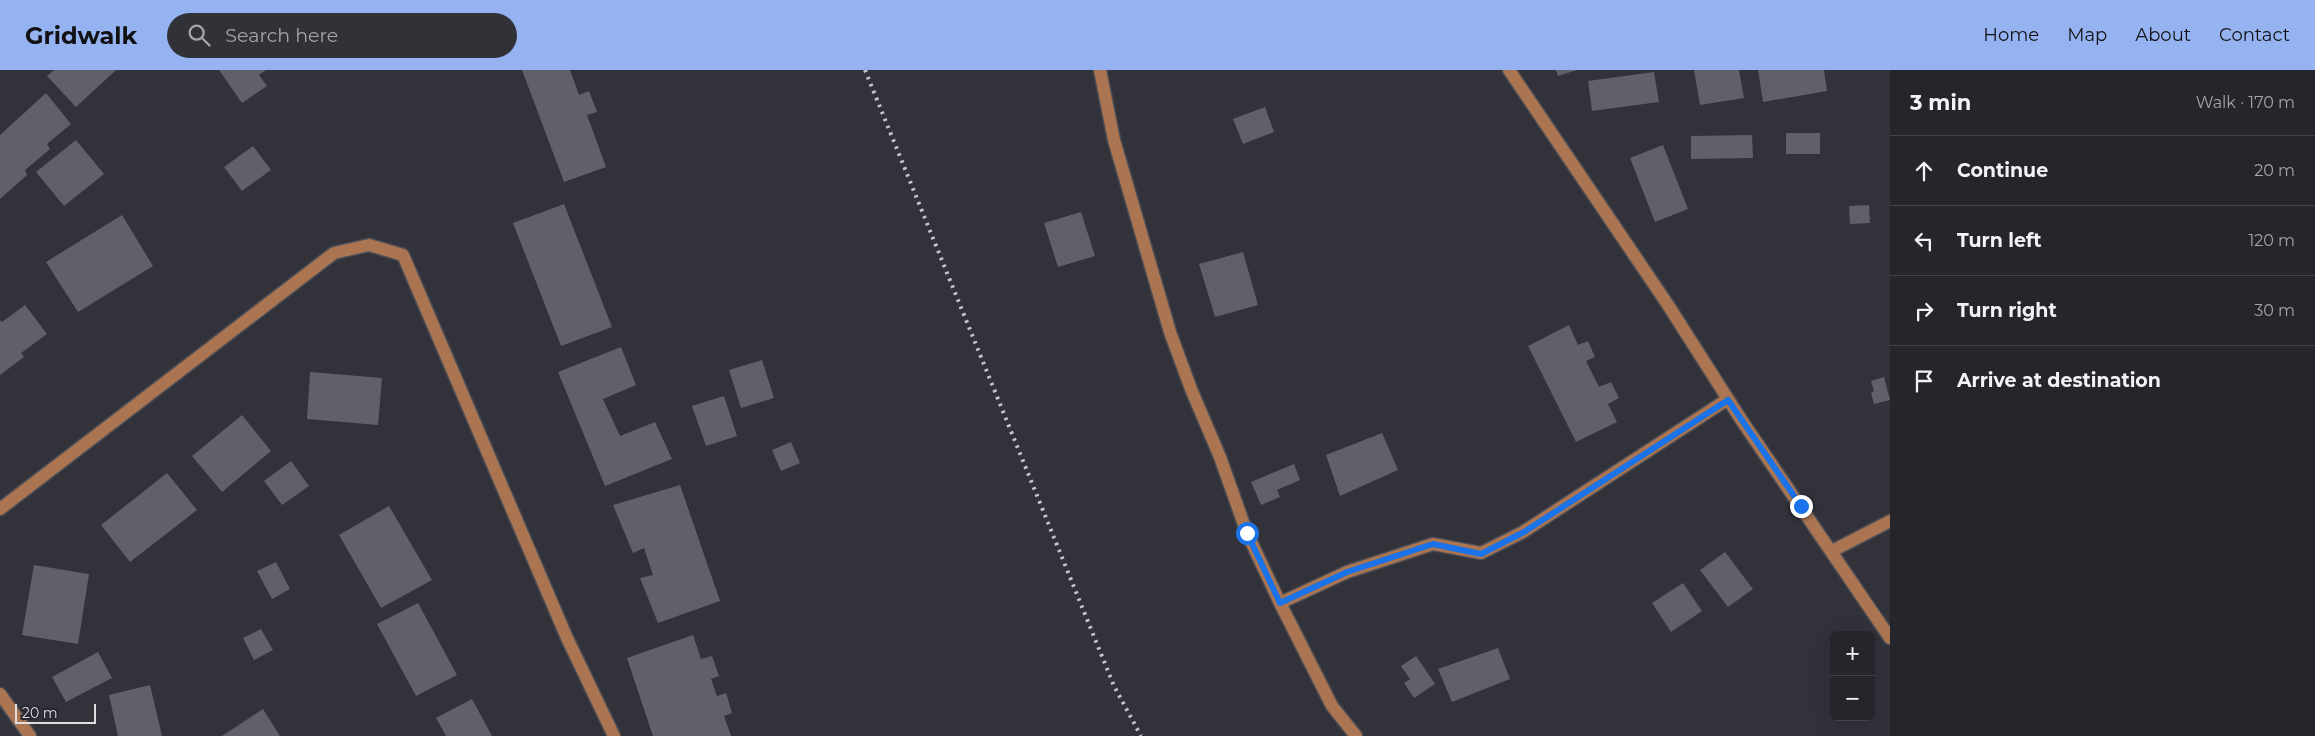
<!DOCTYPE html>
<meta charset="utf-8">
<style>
:root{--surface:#25262c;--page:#313238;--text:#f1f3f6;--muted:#a3a5a9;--line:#424348;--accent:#95b2f1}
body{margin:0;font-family:Montserrat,sans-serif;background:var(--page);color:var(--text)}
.controls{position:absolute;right:15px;bottom:15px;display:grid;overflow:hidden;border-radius:8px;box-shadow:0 5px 20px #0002}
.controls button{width:45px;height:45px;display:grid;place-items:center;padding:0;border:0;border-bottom:1px solid var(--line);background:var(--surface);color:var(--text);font:25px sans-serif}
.scale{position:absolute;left:15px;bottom:12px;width:81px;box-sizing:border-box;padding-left:5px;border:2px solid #dddde2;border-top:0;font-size:14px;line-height:18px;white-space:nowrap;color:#dddde2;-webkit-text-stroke:4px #272830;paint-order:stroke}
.stop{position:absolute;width:15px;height:15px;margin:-11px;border:4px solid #1a73e8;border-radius:50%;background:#fff}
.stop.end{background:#1a73e8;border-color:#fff;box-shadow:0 1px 5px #0008}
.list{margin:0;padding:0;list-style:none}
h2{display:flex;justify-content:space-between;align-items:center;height:65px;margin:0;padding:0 20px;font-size:21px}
h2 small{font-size:16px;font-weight:400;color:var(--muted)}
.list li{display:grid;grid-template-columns:32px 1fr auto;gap:15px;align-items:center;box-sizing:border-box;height:70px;padding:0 20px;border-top:1px solid var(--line)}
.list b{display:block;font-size:19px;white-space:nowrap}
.list em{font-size:16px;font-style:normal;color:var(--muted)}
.icon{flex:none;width:28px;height:28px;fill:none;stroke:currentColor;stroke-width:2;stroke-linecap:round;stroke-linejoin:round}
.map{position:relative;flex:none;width:1890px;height:666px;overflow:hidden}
header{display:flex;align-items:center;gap:30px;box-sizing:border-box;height:70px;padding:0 25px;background:var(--accent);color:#111}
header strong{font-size:24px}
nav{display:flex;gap:28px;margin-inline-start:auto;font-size:18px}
.search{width:350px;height:45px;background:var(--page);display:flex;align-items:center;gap:12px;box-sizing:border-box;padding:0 18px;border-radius:28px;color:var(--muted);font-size:19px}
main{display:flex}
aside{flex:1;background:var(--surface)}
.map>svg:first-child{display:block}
.building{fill:#606069}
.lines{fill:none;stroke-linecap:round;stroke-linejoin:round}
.minor-casing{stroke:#4d4d55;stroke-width:15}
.minor{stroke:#aa7550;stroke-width:12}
.rail{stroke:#c5c6cb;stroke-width:4;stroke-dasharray:2.5 5;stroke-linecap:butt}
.route{stroke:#1a73e8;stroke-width:6}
</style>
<header>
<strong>Gridwalk</strong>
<div class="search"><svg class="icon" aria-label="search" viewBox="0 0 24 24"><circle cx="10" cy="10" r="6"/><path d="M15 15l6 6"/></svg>Search here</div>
<nav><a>Home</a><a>Map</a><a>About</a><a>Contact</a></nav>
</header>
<main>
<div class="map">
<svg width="1890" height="666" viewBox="0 0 1890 666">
<rect width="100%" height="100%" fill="#31323a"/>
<!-- building -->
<path class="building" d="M 54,0 L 116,0 L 76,37 L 47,6 Z
M 219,0 L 266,0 L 259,5 L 267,16 L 242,33 Z
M 522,0 L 570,0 L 579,25 L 589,21 L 597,42 L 587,45 L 606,97 L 564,112 Z
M 1556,0 L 1577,0 L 1558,6 Z
M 1694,0 L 1739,0 L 1744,28 L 1700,35 Z
M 1758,0 L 1824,0 L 1827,21 L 1763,32 Z
M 1654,2 L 1659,32 L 1592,41 L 1588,11 Z
M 46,23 L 71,54 L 47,74 L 50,79 L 25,100 L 27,105 L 0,129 L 0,65 Z
M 1265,37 L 1274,62 L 1243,74 L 1233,49 Z
M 1786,63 L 1820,63 L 1820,84 L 1786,84 Z
M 1752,65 L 1753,88 L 1691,89 L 1691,66 Z
M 76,70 L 104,104 L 64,136 L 36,102 Z
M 1663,75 L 1688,139 L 1655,152 L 1630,88 Z
M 253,76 L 271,100 L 242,121 L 224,97 Z
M 564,134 L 612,257 L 561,276 L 513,153 Z
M 1869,135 L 1870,153 L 1850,154 L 1849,136 Z
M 1081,142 L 1095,186 L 1058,197 L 1044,153 Z
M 122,145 L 153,196 L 78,242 L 46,192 Z
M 1243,182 L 1258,235 L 1215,247 L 1199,194 Z
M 25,235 L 47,264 L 21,283 L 24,287 L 0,305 L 0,250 L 2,252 Z
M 1569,255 L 1578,275 L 1588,271 L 1595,287 L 1586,291 L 1599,317 L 1611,312 L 1619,328 L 1608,334 L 1617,352 L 1576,372 L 1528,276 Z
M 621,277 L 636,315 L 603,329 L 620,366 L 655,352 L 672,389 L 605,416 L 558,302 Z
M 762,290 L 774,328 L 741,338 L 729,300 Z
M 310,302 L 382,308 L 378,355 L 307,349 Z
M 1884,307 L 1890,330 L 1874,334 L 1871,323 L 1874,321 L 1871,311 Z
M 724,326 L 737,366 L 706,376 L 692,336 Z
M 242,345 L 271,381 L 222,422 L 192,386 Z
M 1382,363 L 1398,400 L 1340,426 L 1326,385 Z
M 791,372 L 800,393 L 781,401 L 772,380 Z
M 291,391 L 309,416 L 282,435 L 264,411 Z
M 1294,394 L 1300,410 L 1277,420 L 1280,427 L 1261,435 L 1251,412 Z
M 167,403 L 197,440 L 130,492 L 101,455 Z
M 680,415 L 720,531 L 658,553 L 640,508 L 653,505 L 644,478 L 633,483 L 613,435 Z
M 389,436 L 432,510 L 381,538 L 339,465 Z
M 1725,482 L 1753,519 L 1728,537 L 1700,500 Z
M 276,492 L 290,519 L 272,529 L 257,501 Z
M 34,495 L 89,504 L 78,574 L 22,565 Z
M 1683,513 L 1702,541 L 1671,562 L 1652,533 Z
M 418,533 L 457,605 L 416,626 L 377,554 Z
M 261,559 L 273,580 L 254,590 L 243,568 Z
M 693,565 L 701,589 L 712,586 L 719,606 L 711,609 L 717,626 L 726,623 L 732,643 L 724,646 L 731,666 L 653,666 L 627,588 Z
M 1498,578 L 1510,609 L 1452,632 L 1438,599 Z
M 98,582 L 112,608 L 66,632 L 52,607 Z
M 1416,586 L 1435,614 L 1414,628 L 1404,613 L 1410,609 L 1401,596 Z
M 150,615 L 162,666 L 118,666 L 109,625 Z
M 472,629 L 492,666 L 446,666 L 436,648 Z
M 263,639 L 280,666 L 222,666 Z"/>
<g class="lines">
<!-- minor casing -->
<g class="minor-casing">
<path id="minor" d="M 1100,0 L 1114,70 L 1170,262 L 1191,319 L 1220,387 L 1247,463 L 1280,533 L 1332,636 L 1356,666
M 1509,0 L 1668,235 L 1742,351 L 1890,568
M 0,439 L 334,183 L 369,175 L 403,185 L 567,568 L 614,666
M 1832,481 L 1890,451
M 1280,533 L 1347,502 L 1433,474 L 1481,483 L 1523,462 L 1728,329
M 0,624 L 30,666"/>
</g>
<!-- minor -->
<use href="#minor" class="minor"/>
<!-- rail -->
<path class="rail" d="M 865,0 L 1114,616 L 1141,666"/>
</g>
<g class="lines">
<!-- route -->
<path class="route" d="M 1247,463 L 1280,533 L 1347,502 L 1433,474 L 1481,484 L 1524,462 L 1728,330 L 1801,436"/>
</g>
</svg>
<div class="controls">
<button>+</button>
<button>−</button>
</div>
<div class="scale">20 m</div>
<div class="stop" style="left:1247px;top:463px"></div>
<div class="stop end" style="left:1801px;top:436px"></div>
</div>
<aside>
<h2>3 min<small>Walk · 170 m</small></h2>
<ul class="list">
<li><svg class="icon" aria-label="ahead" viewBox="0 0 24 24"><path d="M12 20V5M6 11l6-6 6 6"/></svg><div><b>Continue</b></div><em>20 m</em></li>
<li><svg class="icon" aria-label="left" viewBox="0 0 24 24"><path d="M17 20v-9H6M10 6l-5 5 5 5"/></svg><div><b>Turn left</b></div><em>120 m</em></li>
<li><svg class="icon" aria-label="right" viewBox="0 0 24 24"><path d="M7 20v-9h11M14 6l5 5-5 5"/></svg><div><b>Turn right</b></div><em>30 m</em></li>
<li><svg class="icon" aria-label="arrive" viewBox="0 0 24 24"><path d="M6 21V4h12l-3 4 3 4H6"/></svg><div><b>Arrive at destination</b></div></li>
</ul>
</aside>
</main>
